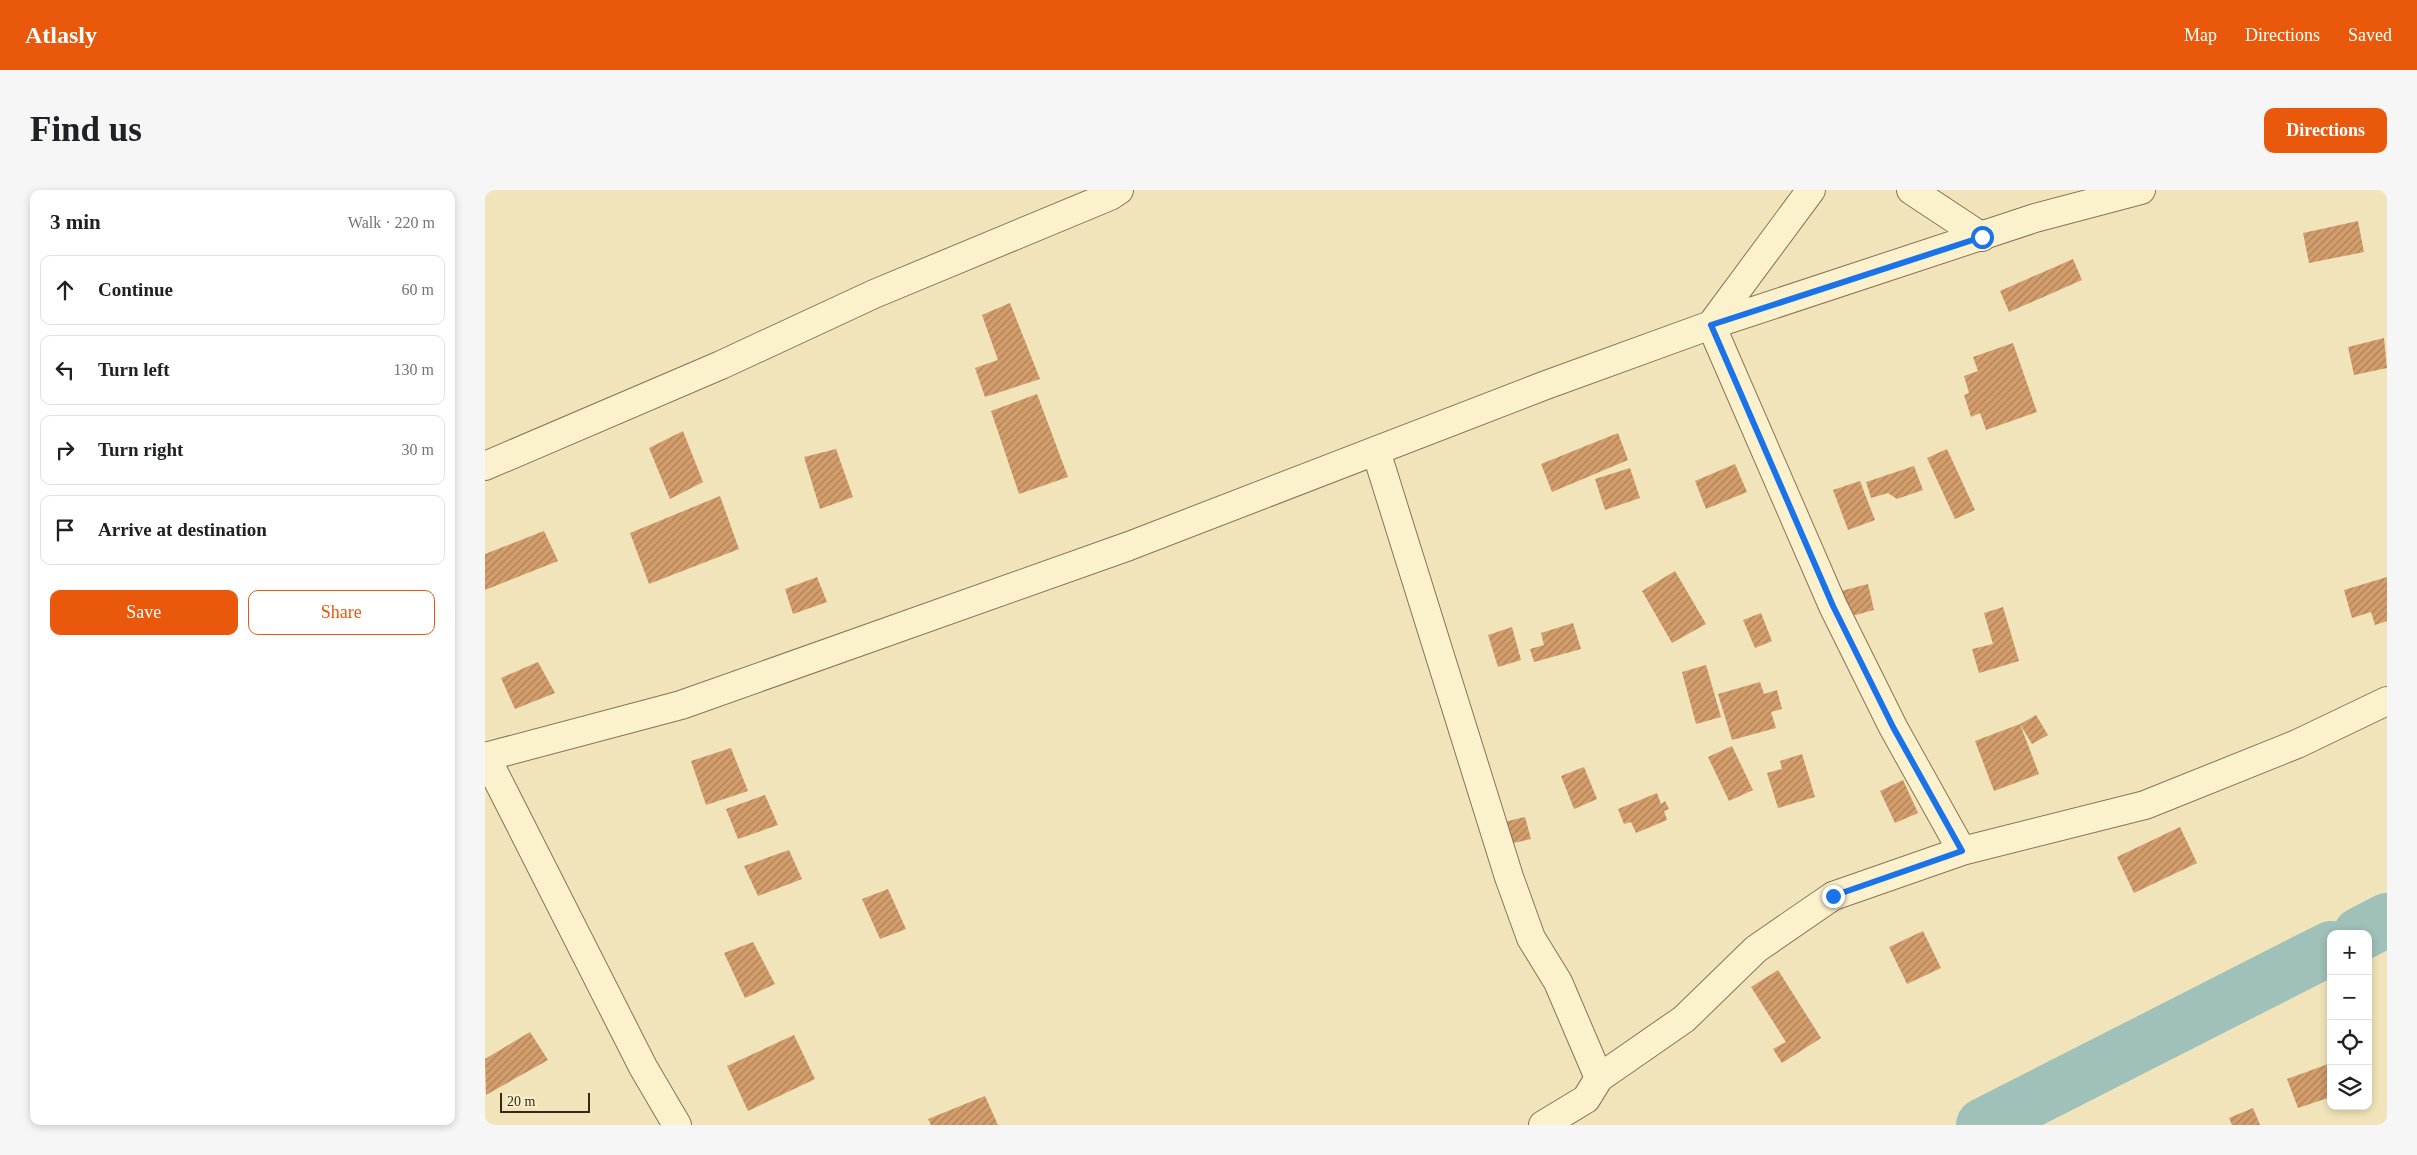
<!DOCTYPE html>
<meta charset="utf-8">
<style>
:root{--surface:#fff;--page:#f6f6f6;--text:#202124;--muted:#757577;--line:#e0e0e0;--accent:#ea580c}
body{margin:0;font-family:Georgia,serif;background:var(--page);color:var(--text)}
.controls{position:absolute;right:15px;bottom:15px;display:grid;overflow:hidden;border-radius:10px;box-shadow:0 2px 8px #0003}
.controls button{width:45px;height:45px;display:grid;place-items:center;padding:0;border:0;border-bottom:1px solid var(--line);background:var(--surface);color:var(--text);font:25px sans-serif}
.scale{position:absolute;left:15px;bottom:12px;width:90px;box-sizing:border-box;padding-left:5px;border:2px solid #362919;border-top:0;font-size:14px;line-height:18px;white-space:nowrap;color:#362919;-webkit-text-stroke:4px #f8eeca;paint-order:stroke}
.stop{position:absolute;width:15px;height:15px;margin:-11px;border:4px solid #1a73e8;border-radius:50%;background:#fff}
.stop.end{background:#1a73e8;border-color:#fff;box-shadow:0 1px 5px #0008}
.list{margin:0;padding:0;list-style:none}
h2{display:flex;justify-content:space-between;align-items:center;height:65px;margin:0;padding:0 20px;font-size:21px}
h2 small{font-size:16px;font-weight:400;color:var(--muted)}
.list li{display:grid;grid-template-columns:32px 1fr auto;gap:15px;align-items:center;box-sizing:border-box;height:70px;margin:0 10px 10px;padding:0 10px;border:1px solid var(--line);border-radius:10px}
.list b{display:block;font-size:19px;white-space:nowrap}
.list em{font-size:16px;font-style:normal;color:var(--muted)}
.actions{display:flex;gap:10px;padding:15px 20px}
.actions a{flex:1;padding:11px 0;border:1px solid var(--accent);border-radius:10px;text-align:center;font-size:18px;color:var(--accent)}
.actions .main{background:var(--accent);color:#fff}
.icon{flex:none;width:28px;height:28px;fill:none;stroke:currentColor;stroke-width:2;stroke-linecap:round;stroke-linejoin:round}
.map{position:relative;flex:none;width:1902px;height:935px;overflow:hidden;border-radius:10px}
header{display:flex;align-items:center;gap:30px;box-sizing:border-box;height:70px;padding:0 25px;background:var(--accent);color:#fff}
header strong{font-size:24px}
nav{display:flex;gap:28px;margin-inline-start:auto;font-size:18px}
.intro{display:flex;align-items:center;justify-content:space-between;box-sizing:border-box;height:120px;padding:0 30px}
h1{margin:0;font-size:35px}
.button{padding:12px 22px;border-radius:10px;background:var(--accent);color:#fff;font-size:18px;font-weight:700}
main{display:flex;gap:30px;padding:0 30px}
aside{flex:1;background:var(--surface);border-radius:10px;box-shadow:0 2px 8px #0003}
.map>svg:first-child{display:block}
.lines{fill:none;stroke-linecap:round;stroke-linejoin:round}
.river{stroke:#9fc1b9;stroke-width:54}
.building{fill:url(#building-hatch)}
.minor-casing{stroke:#897353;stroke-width:30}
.minor{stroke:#fcf1cd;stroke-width:28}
.route{stroke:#1a73e8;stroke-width:6}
</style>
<header>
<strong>Atlasly</strong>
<nav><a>Map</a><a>Directions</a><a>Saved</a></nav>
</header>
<div class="intro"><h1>Find us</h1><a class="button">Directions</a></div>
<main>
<aside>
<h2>3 min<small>Walk · 220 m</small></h2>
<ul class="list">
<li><svg class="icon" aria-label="ahead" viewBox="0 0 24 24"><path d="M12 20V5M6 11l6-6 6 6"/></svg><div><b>Continue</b></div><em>60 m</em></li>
<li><svg class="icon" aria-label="left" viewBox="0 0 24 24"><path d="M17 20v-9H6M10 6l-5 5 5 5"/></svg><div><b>Turn left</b></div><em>130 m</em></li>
<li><svg class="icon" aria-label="right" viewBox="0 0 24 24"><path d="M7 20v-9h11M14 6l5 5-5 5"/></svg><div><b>Turn right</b></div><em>30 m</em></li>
<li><svg class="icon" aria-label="arrive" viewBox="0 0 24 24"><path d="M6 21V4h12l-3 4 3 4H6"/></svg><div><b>Arrive at destination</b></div></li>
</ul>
<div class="actions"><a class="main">Save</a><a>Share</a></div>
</aside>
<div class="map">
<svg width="1902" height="935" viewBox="0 0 1902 935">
<defs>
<pattern id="building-hatch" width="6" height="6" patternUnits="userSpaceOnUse" patternTransform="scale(1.25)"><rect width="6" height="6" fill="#d39d6c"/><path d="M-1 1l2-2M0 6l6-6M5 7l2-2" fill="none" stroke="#ac8058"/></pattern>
</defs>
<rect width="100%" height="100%" fill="#f1e4ba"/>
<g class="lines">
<!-- river -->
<path class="river" d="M 1875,744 L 1902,730
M 1498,935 L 1846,758"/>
</g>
<!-- building -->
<path class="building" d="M 1873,31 L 1879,62 L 1824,73 L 1818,43 Z
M 1588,69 L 1597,90 L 1524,122 L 1515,101 Z
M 525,113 L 555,189 L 500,207 L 490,178 L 513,170 L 497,125 Z
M 1899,148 L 1902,178 L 1869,185 L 1863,157 Z
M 1528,153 L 1552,222 L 1501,240 L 1495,223 L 1486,227 L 1479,205 L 1484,203 L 1479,186 L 1493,181 L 1488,167 Z
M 552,204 L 583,287 L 534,304 L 506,221 Z
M 198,241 L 218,292 L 185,309 L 164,258 Z
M 1133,243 L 1143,270 L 1067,302 L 1056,274 Z
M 351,259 L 368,307 L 335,319 L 319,267 Z
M 1462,259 L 1490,320 L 1470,329 L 1442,268 Z
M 1250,274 L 1262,302 L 1221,319 L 1210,291 Z
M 1429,276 L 1438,300 L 1412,309 L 1403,303 L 1386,308 L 1381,292 Z
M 1145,278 L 1155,308 L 1120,320 L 1110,289 Z
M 1375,291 L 1390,330 L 1363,340 L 1348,300 Z
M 235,306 L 254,359 L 164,394 L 145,343 Z
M 59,341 L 73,371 L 0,400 L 0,364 Z
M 1190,381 L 1221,434 L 1187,453 L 1157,401 Z
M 332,387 L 342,412 L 308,424 L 300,399 Z
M 1902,387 L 1902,431 L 1890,435 L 1886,422 L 1867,428 L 1859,400 Z
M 1383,394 L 1389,420 L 1363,427 L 1356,401 Z
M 1518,417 L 1534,471 L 1494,483 L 1487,459 L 1508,454 L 1499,423 Z
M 1276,423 L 1287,451 L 1270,458 L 1258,430 Z
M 1088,433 L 1096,459 L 1049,472 L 1045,459 L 1059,455 L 1056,443 Z
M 1027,437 L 1036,470 L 1013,477 L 1003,445 Z
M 53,472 L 70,503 L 30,519 L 16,488 Z
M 1221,475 L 1236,527 L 1211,534 L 1197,482 Z
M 1275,492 L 1279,504 L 1292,500 L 1297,519 L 1286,522 L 1291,538 L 1247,550 L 1233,504 Z
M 1551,525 L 1563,545 L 1547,554 L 1535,534 Z
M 1535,534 L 1554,584 L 1509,601 L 1490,551 Z
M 1247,556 L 1268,600 L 1244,611 L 1223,567 Z
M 246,558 L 263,601 L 221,615 L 206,571 Z
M 1317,564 L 1330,607 L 1293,618 L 1282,583 L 1297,579 L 1295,571 Z
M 1099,577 L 1112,609 L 1089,619 L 1076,586 Z
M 1418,590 L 1433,623 L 1410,633 L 1395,601 Z
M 1172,603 L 1176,614 L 1180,611 L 1184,619 L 1179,621 L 1182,630 L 1151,643 L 1146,632 L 1139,634 L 1133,619 Z
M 280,605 L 293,635 L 253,649 L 241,619 Z
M 1040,627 L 1046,649 L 1024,654 L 1019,632 Z
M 1695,637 L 1712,673 L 1649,703 L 1632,667 Z
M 304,660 L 317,689 L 273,706 L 259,676 Z
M 403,699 L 421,739 L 395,749 L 377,709 Z
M 1438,741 L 1456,778 L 1422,794 L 1404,757 Z
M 268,752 L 290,794 L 260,808 L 239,763 Z
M 1293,780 L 1336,848 L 1297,873 L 1288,859 L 1301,852 L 1266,797 Z
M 45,842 L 63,870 L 1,905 L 0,869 Z
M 309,845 L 330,889 L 263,921 L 242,876 Z
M 1846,873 L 1846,907 L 1813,918 L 1802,889 Z
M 500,906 L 513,935 L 446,935 L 443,929 Z
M 1768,918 L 1775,935 L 1747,935 L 1744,928 Z"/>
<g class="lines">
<!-- minor casing -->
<g class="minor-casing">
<path id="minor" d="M 1326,0 L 1226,135 L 1348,416 L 1408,537 L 1477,661
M 1426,0 L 1497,47
M 891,261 L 1024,687 L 1046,748 L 1073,792 L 1114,888
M 0,276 L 236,175 L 389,104 L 625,6 L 634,0
M 0,567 L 196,515 L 644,356 L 1061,195 L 1226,135 L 1550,28 L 1656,0
M 1,567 L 158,877 L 192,935
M 1058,935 L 1101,909 L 1114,888 L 1199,829 L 1271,759 L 1348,706 L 1477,661 L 1660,615 L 1812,554 L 1902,511"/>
</g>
<!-- minor -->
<use href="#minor" class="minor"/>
</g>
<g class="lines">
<!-- route -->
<path class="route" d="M 1348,706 L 1477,661 L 1408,537 L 1348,416 L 1226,135 L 1497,47"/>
</g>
</svg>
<div class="controls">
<button>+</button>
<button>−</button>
<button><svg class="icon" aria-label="locate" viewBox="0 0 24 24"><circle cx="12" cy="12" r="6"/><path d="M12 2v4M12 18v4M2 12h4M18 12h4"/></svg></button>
<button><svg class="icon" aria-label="layers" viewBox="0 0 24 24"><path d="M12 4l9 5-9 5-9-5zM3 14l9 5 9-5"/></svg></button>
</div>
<div class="scale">20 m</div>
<div class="stop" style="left:1497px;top:47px"></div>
<div class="stop end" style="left:1348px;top:706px"></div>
</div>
</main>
